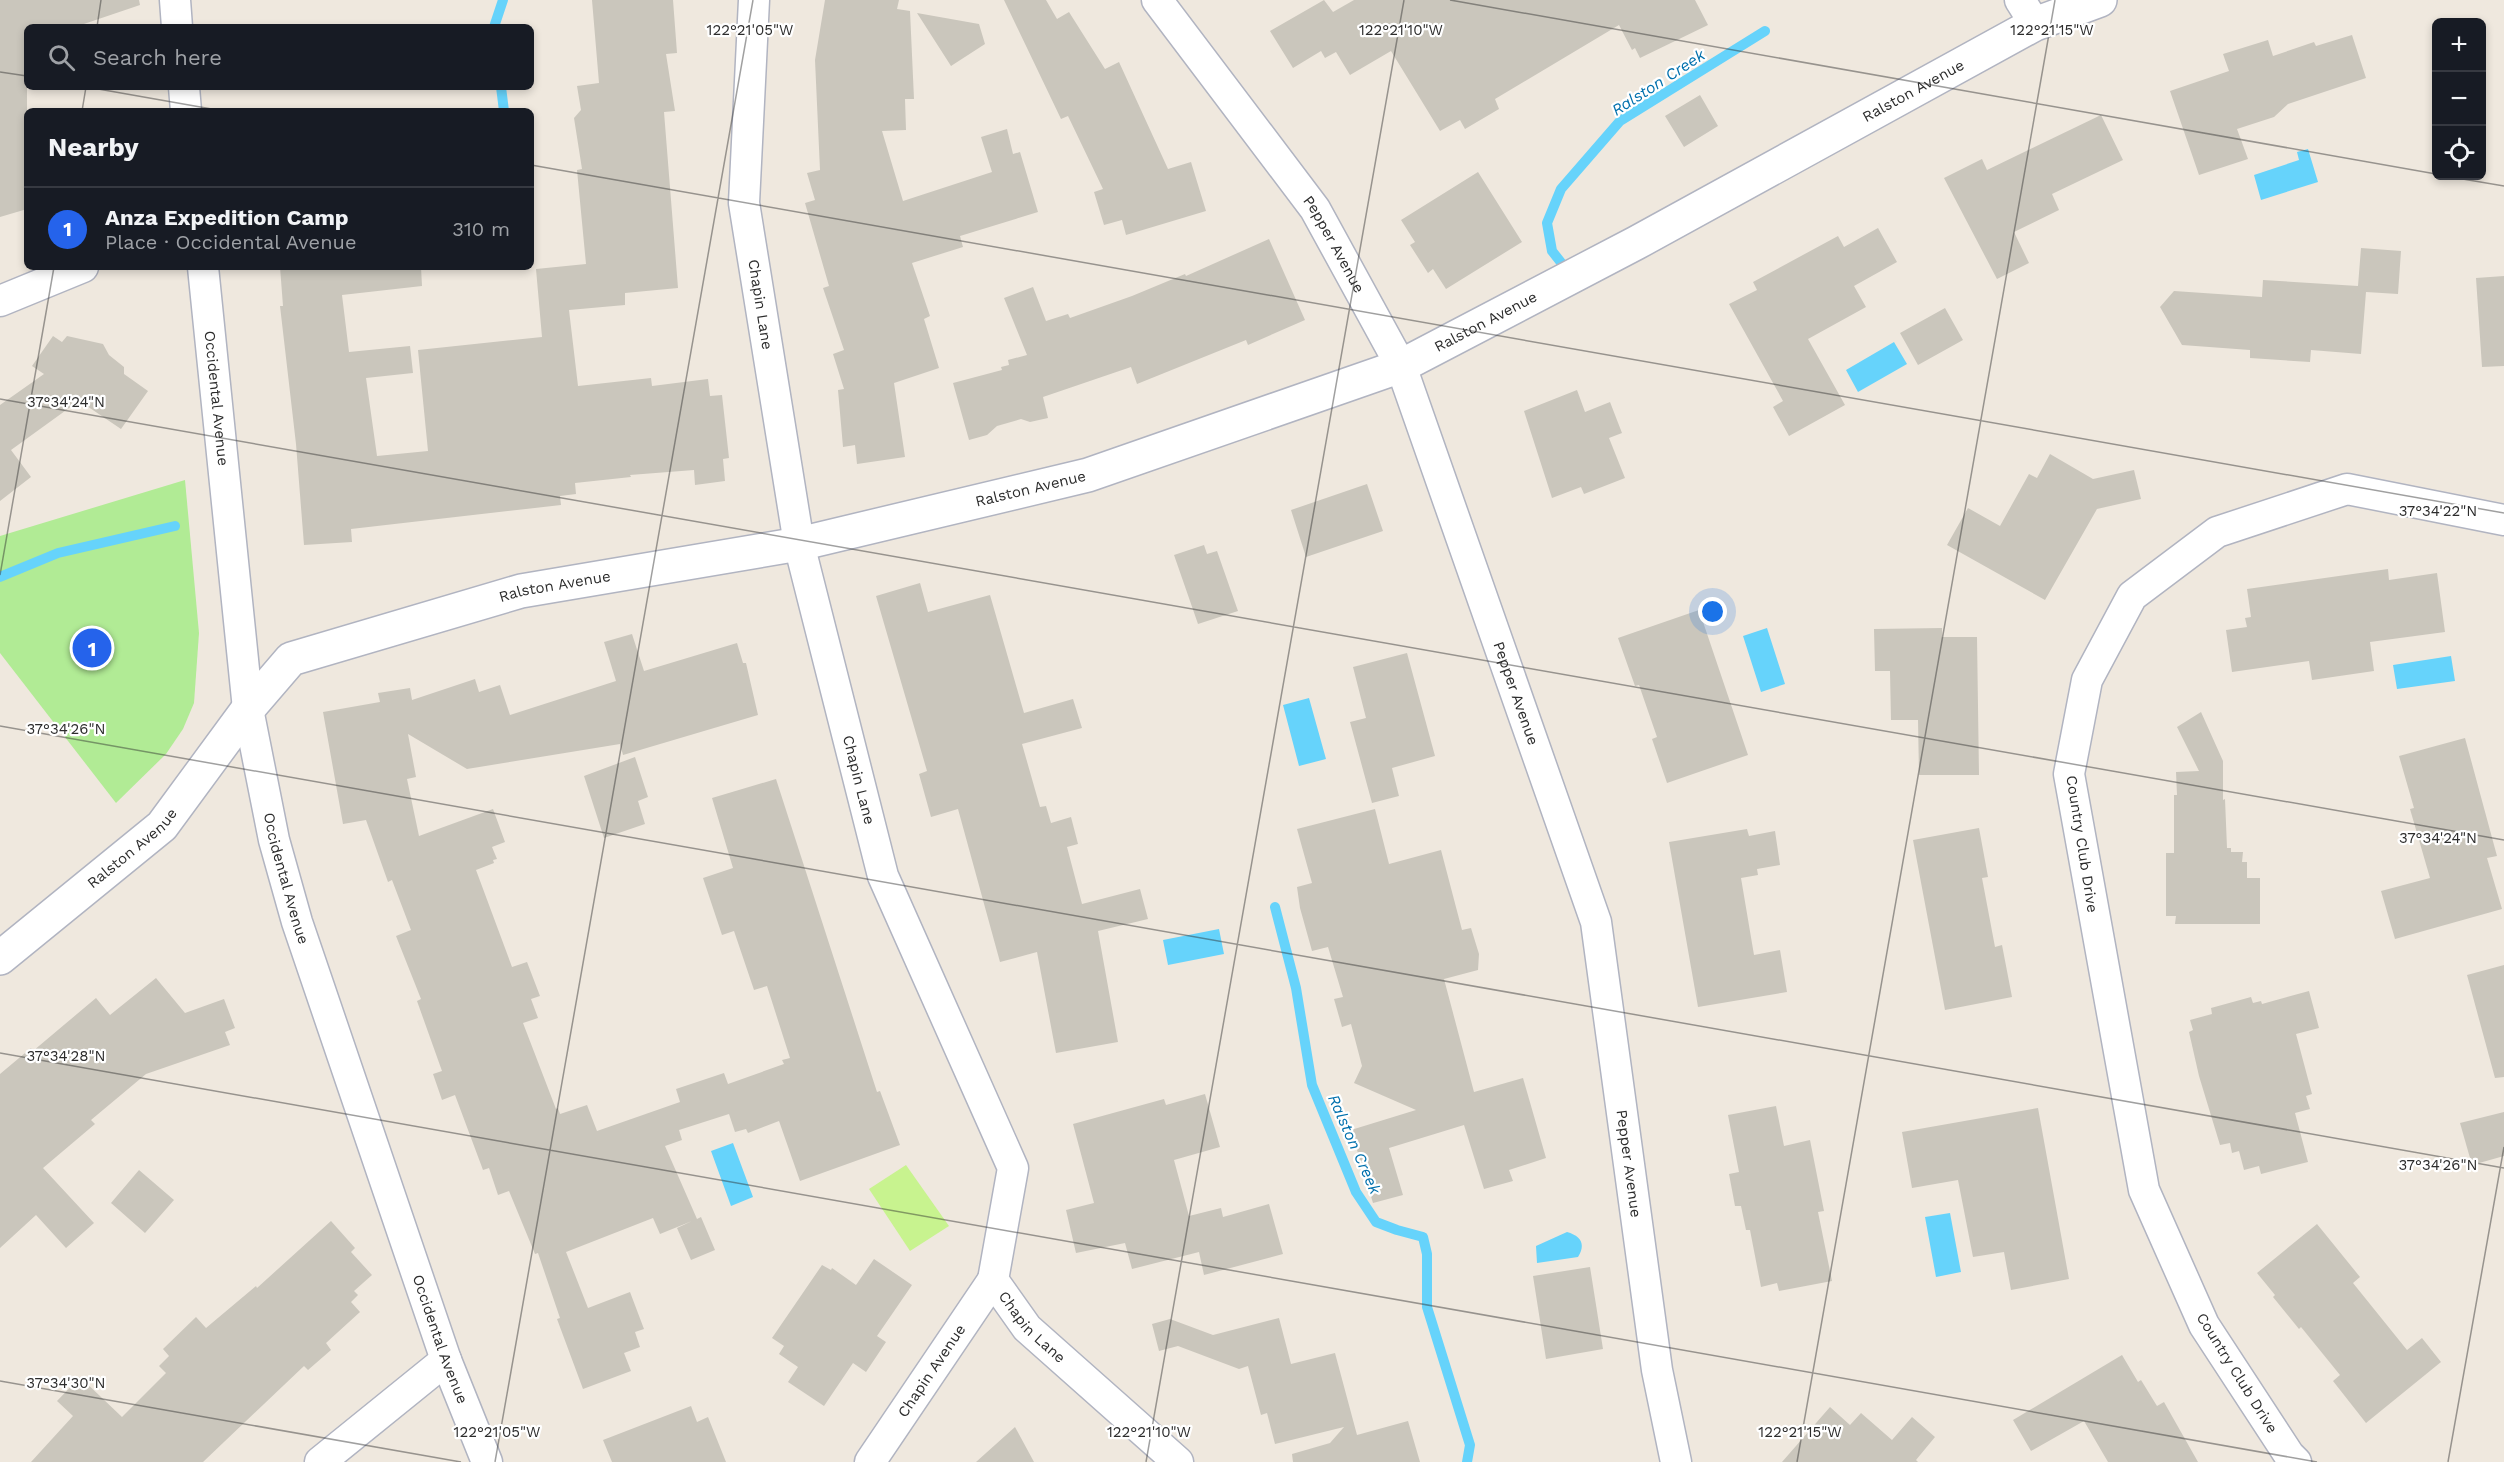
<!DOCTYPE html>
<meta charset="utf-8">
<style>
:root{--surface:#171b24;--page:#20242c;--text:#f1f3f6;--muted:#9ea1a6;--line:#363941;--accent:#2563eb}
body{margin:0;font-family:"Work Sans",sans-serif;background:var(--page);color:var(--text)}
.controls{position:absolute;right:18px;top:18px;display:grid;overflow:hidden;border-radius:9px;box-shadow:0 3px 9px #0003}
.controls button{width:54px;height:54px;display:grid;place-items:center;padding:0;border:0;border-bottom:2px solid var(--line);background:var(--surface);color:var(--text);font:30px sans-serif}
.you{position:absolute;left:1713px;top:612px;width:21px;height:21px;margin:-15px;border:4px solid #fff;border-radius:50%;background:#1a73e8;box-shadow:0 0 0 9px #1a73e833}
.badge{display:grid;place-items:center;width:39px;height:39px;border-radius:50%;background:var(--accent);color:#fff;font-size:20px;font-weight:700}
.pin{position:absolute;translate:-50% -50%;border:3px solid #fff;box-shadow:0 2px 6px #0006}
.list{margin:0;padding:0;list-style:none}
h2{display:flex;justify-content:space-between;align-items:center;height:78px;margin:0;padding:0 24px;font-size:26px}
h2 small{font-size:20px;font-weight:400;color:var(--muted)}
.list li{display:grid;grid-template-columns:39px 1fr auto;gap:18px;align-items:center;box-sizing:border-box;height:84px;padding:0 24px;border-top:2px solid var(--line)}
.list b{display:block;font-size:22px;white-space:nowrap}
.list p{margin:0;font-size:20px;white-space:nowrap;color:var(--muted)}
.list em{font-size:20px;font-style:normal;color:var(--muted)}
.icon{flex:none;width:33px;height:33px;fill:none;stroke:currentColor;stroke-width:2;stroke-linecap:round;stroke-linejoin:round}
.map{position:relative;flex:none;width:2504px;height:1462px;overflow:hidden}
.search{position:absolute;background:var(--surface);box-shadow:0 3px 9px #0003;left:24px;top:24px;width:510px;height:66px;display:flex;align-items:center;gap:15px;box-sizing:border-box;padding:0 21px;border-radius:9px;color:var(--muted);font-size:22px}
.panel{position:absolute;background:var(--surface);box-shadow:0 3px 9px #0003;left:24px;top:108px;width:510px;height:162px;border-radius:9px}
.map>svg:first-child{display:block}
.green{fill:#b1eb95}
.pitch{fill:#c8f38f}
.water{fill:#66d3fb}
.lines{fill:none;stroke-linecap:round;stroke-linejoin:round}
.stream{stroke:#66d3fb;stroke-width:10}
.building{fill:#cac6bc}
.minor-casing{stroke:#b1b4c1;stroke-width:33}
.tertiary-casing{stroke:#b1b4c1;stroke-width:36}
.minor{stroke:#fff;stroke-width:30}
.tertiary{stroke:#fff;stroke-width:33}
.ticks{fill:none;stroke:#2c2c2c;stroke-width:1.5;stroke-opacity:0.45}
.labels{text-anchor:middle;stroke-width:4.5;stroke-linejoin:round;paint-order:stroke}
.street-label{font-size:15px;fill:#2c2c2c;stroke:#fff}
.water-label{font-size:16px;font-style:italic;fill:#0070ad;stroke:#fff}
.ticks-label{font-size:15px;text-anchor:middle;fill:#2c2c2c;stroke:#fff;stroke-width:4.5;stroke-linejoin:round;paint-order:stroke}
</style>
<div class="map">
<svg width="2504" height="1462" viewBox="0 0 2504 1462">
<rect width="100%" height="100%" fill="#efe8de"/>
<!-- green -->
<path class="green" d="M 185,480 L 199,633 L 194,703 L 183,729 L 166,754 L 116,803 L 0,653 L 0,536 Z"/>
<!-- pitch -->
<path class="pitch" d="M 906,1165 L 949,1226 L 910,1251 L 869,1189 Z"/>
<!-- water -->
<path class="water" d="M 2308,149 L 2318,182 L 2261,200 L 2254,175 L 2299,160 L 2297,152 Z
M 1894,342 L 1907,364 L 1858,392 L 1846,370 Z
M 1767,628 L 1785,684 L 1761,692 L 1743,636 Z
M 2451,656 L 2455,681 L 2397,689 L 2393,665 Z
M 1309,698 L 1326,759 L 1299,766 L 1283,705 Z
M 1219,929 L 1224,954 L 1168,965 L 1163,940 Z
M 733,1143 L 753,1197 L 731,1206 L 711,1151 Z
M 1950,1213 L 1961,1272 L 1936,1277 L 1925,1217 Z
M 1567,1232 C 1581,1236 1586,1244 1578,1257 L 1537,1263 L 1536,1246 Z"/>
<g class="lines">
<!-- stream -->
<path class="stream" d="M 494,27 L 503,0
M 501,87 L 504,111
M 1563,265 L 1552,251 L 1547,223 L 1561,189 L 1620,121 L 1765,31
M 0,577 L 58,553 L 175,526
M 1275,907 L 1296,988 L 1312,1085 L 1356,1192 L 1376,1222 L 1397,1230 L 1423,1237 L 1427,1254 L 1427,1307 L 1470,1445 L 1467,1462"/>
</g>
<!-- building -->
<path class="building" d="M 0,0 L 139,0 L 140,5 L 75,27 L 27,27 L 27,209 L 0,217 Z
M 592,0 L 673,0 L 677,53 L 666,54 L 675,111 L 664,112 L 678,288 L 625,293 L 625,305 L 569,310 L 578,386 L 651,378 L 652,386 L 708,379 L 710,396 L 722,395 L 729,458 L 723,459 L 725,481 L 695,485 L 694,470 L 630,475 L 631,477 L 575,483 L 576,494 L 560,496 L 561,505 L 351,529 L 352,542 L 304,545 L 296,444 L 280,306 L 283,306 L 280,267 L 421,267 L 422,286 L 342,295 L 349,352 L 410,346 L 413,373 L 366,378 L 377,456 L 428,451 L 418,350 L 542,337 L 536,269 L 586,264 L 577,170 L 582,169 L 574,118 L 581,110 L 577,86 L 599,83 Z
M 825,0 L 899,0 L 897,9 L 910,11 L 914,99 L 905,99 L 906,130 L 882,131 L 903,201 L 992,172 L 981,137 L 1007,129 L 1013,154 L 1020,152 L 1038,212 L 960,236 L 963,247 L 912,263 L 930,316 L 924,319 L 939,368 L 894,383 L 905,457 L 857,464 L 855,445 L 843,447 L 838,390 L 844,389 L 833,354 L 844,350 L 823,288 L 829,286 L 805,203 L 815,200 L 807,173 L 820,170 L 815,60 Z
M 1004,0 L 1046,0 L 1057,19 L 1069,12 L 1105,69 L 1119,62 L 1168,169 L 1191,162 L 1206,211 L 1126,235 L 1122,220 L 1104,225 L 1094,192 L 1103,189 L 1068,116 L 1061,119 Z
M 1324,0 L 1333,12 L 1354,0 L 1695,0 L 1708,25 L 1640,58 L 1635,48 L 1632,50 L 1619,25 L 1495,99 L 1499,109 L 1465,129 L 1460,120 L 1440,131 L 1391,51 L 1350,75 L 1336,52 L 1325,58 L 1321,51 L 1293,68 L 1270,31 Z
M 917,13 L 979,24 L 985,44 L 951,66 Z
M 2352,35 L 2366,78 L 2288,104 L 2274,117 L 2237,129 L 2248,159 L 2199,175 L 2170,91 L 2229,71 L 2223,54 L 2268,40 L 2273,56 L 2314,42 L 2316,46 Z
M 1700,95 L 1718,126 L 1684,147 L 1665,116 Z
M 2101,115 L 2123,160 L 2052,194 L 2059,210 L 2014,232 L 2029,263 L 1997,279 L 1944,178 L 1982,159 L 1987,170 Z
M 1478,172 L 1522,242 L 1446,289 L 1433,269 L 1428,273 L 1410,245 L 1415,242 L 1401,220 Z
M 1878,228 L 1897,262 L 1854,286 L 1866,307 L 1808,339 L 1845,405 L 1789,436 L 1773,407 L 1783,401 L 1729,304 L 1757,290 L 1753,282 L 1838,236 L 1844,247 Z
M 1269,239 L 1305,320 L 1248,345 L 1246,340 L 1137,384 L 1131,367 L 1043,397 L 1048,418 L 1030,422 L 1021,419 L 997,426 L 987,435 L 969,440 L 953,383 L 1002,370 L 1001,367 L 1009,365 L 1008,360 L 1027,355 L 1004,298 L 1033,287 L 1046,321 L 1068,314 L 1070,318 L 1132,296 L 1185,274 L 1186,276 Z
M 2361,248 L 2401,251 L 2398,294 L 2366,292 L 2361,354 L 2311,350 L 2310,362 L 2250,358 L 2250,350 L 2182,345 L 2160,307 L 2174,291 L 2262,297 L 2263,280 L 2358,286 Z
M 2504,276 L 2504,366 L 2482,367 L 2476,278 Z
M 1945,308 L 1963,340 L 1918,365 L 1900,333 Z
M 53,336 L 62,342 L 67,336 L 103,344 L 109,355 L 124,367 L 124,374 L 148,391 L 121,429 L 81,402 L 78,405 L 76,403 L 11,450 L 31,477 L 0,501 L 0,405 L 44,374 L 32,366 Z
M 1577,390 L 1585,412 L 1610,402 L 1622,433 L 1609,438 L 1625,478 L 1584,494 L 1581,487 L 1552,498 L 1524,411 Z
M 2050,454 L 2093,479 L 2134,470 L 2141,499 L 2097,509 L 2045,600 L 1947,545 L 1968,508 L 2000,526 L 2029,474 L 2037,478 Z
M 1367,484 L 1383,531 L 1306,557 L 1291,510 Z
M 1204,545 L 1207,554 L 1217,551 L 1238,611 L 1198,624 L 1174,555 Z
M 2388,569 L 2389,580 L 2437,573 L 2445,632 L 2370,642 L 2374,671 L 2312,680 L 2309,661 L 2232,672 L 2226,630 L 2247,627 L 2245,618 L 2251,617 L 2247,589 Z
M 920,583 L 928,612 L 990,595 L 1024,713 L 1073,699 L 1082,728 L 1022,744 L 1040,807 L 1046,806 L 1051,823 L 1071,817 L 1078,844 L 1067,847 L 1082,904 L 1140,889 L 1148,919 L 1098,931 L 1118,1042 L 1056,1053 L 1037,952 L 1000,962 L 958,809 L 931,817 L 919,774 L 927,771 L 876,596 Z
M 1699,610 L 1748,755 L 1667,783 L 1652,739 L 1657,737 L 1639,685 L 1635,686 L 1618,638 Z
M 1942,628 L 1942,637 L 1977,637 L 1979,775 L 1919,775 L 1918,720 L 1891,720 L 1890,671 L 1875,671 L 1874,629 Z
M 632,634 L 644,671 L 737,643 L 743,663 L 746,663 L 758,715 L 623,755 L 620,744 L 467,769 L 408,734 L 416,777 L 407,779 L 419,836 L 493,809 L 505,842 L 492,847 L 497,859 L 493,860 L 494,863 L 476,870 L 512,967 L 527,962 L 540,996 L 531,999 L 538,1018 L 523,1023 L 556,1109 L 558,1108 L 560,1114 L 587,1105 L 597,1131 L 680,1102 L 676,1089 L 724,1073 L 728,1084 L 784,1064 L 782,1060 L 790,1058 L 767,986 L 754,990 L 734,931 L 722,935 L 703,878 L 733,868 L 712,798 L 776,779 L 877,1092 L 880,1091 L 900,1145 L 800,1181 L 779,1121 L 748,1133 L 746,1129 L 735,1132 L 729,1114 L 679,1130 L 682,1140 L 665,1146 L 697,1219 L 701,1217 L 715,1250 L 691,1260 L 677,1228 L 692,1221 L 660,1234 L 653,1218 L 566,1252 L 588,1308 L 630,1292 L 644,1329 L 635,1332 L 640,1347 L 624,1353 L 631,1371 L 583,1389 L 557,1319 L 560,1318 L 538,1253 L 535,1254 L 509,1191 L 498,1195 L 489,1168 L 483,1170 L 455,1095 L 442,1100 L 433,1074 L 442,1071 L 417,1001 L 421,999 L 396,936 L 411,930 L 392,880 L 388,882 L 366,820 L 343,824 L 323,712 L 380,702 L 378,693 L 410,688 L 412,700 L 475,679 L 479,692 L 500,685 L 510,715 L 616,681 L 604,642 Z
M 1407,653 L 1435,756 L 1392,768 L 1399,796 L 1372,803 L 1350,722 L 1366,718 L 1353,667 Z
M 2201,712 L 2223,761 L 2223,800 L 2225,799 L 2227,848 L 2231,848 L 2231,852 L 2243,852 L 2242,862 L 2247,862 L 2247,878 L 2260,878 L 2260,924 L 2175,924 L 2176,916 L 2166,916 L 2166,853 L 2174,853 L 2174,795 L 2177,795 L 2176,772 L 2199,771 L 2177,727 Z
M 2465,738 L 2497,856 L 2487,858 L 2502,909 L 2395,939 L 2381,891 L 2430,878 L 2410,809 L 2414,808 L 2399,756 Z
M 635,757 L 648,797 L 638,801 L 645,824 L 604,838 L 584,776 Z
M 1375,809 L 1389,864 L 1441,850 L 1462,930 L 1471,928 L 1479,954 L 1478,970 L 1444,979 L 1474,1092 L 1523,1078 L 1546,1158 L 1509,1170 L 1513,1181 L 1484,1189 L 1464,1125 L 1389,1148 L 1403,1195 L 1373,1203 L 1351,1130 L 1416,1110 L 1354,1083 L 1362,1066 L 1351,1024 L 1342,1027 L 1334,999 L 1343,997 L 1328,947 L 1312,951 L 1300,908 L 1297,887 L 1312,883 L 1297,829 Z
M 1979,828 L 1988,877 L 1982,878 L 1995,947 L 2002,945 L 2012,997 L 1945,1010 L 1913,840 Z
M 1747,829 L 1749,836 L 1775,831 L 1780,865 L 1757,869 L 1758,875 L 1741,878 L 1754,955 L 1780,950 L 1787,992 L 1698,1007 L 1669,842 Z
M 2504,965 L 2504,1077 L 2495,1078 L 2467,975 Z
M 156,978 L 185,1013 L 224,999 L 235,1028 L 225,1032 L 230,1045 L 146,1074 L 91,1120 L 95,1124 L 43,1168 L 94,1223 L 66,1248 L 36,1215 L 0,1248 L 0,1074 L 31,1048 L 33,1051 L 96,998 L 110,1015 Z
M 2309,991 L 2319,1028 L 2296,1034 L 2312,1094 L 2306,1096 L 2310,1109 L 2295,1113 L 2308,1162 L 2261,1174 L 2259,1166 L 2244,1170 L 2239,1151 L 2232,1153 L 2230,1143 L 2220,1145 L 2199,1076 L 2189,1032 L 2193,1030 L 2190,1020 L 2212,1014 L 2211,1008 L 2251,997 L 2253,1003 L 2261,1001 L 2262,1004 Z
M 1205,1094 L 1220,1147 L 1174,1160 L 1189,1216 L 1221,1208 L 1223,1217 L 1269,1204 L 1283,1254 L 1204,1275 L 1199,1252 L 1132,1269 L 1125,1243 L 1076,1253 L 1066,1210 L 1094,1203 L 1073,1124 L 1164,1099 L 1166,1105 Z
M 1776,1106 L 1784,1146 L 1810,1140 L 1824,1211 L 1818,1212 L 1832,1281 L 1779,1291 L 1777,1283 L 1761,1287 L 1750,1230 L 1746,1230 L 1741,1206 L 1735,1206 L 1729,1174 L 1739,1172 L 1728,1115 Z
M 2038,1108 L 2069,1279 L 2011,1290 L 2004,1252 L 1973,1257 L 1958,1180 L 1912,1188 L 1902,1132 Z
M 2504,1112 L 2504,1156 L 2472,1165 L 2460,1123 Z
M 139,1170 L 174,1200 L 145,1233 L 111,1203 Z
M 331,1221 L 355,1248 L 351,1252 L 372,1275 L 354,1291 L 358,1295 L 351,1302 L 360,1312 L 326,1343 L 331,1350 L 308,1370 L 304,1366 L 203,1462 L 31,1462 L 73,1416 L 57,1401 L 80,1377 L 122,1417 L 166,1373 L 159,1366 L 169,1356 L 163,1349 L 196,1317 L 206,1328 L 256,1286 L 257,1288 Z
M 2317,1224 L 2360,1277 L 2353,1283 L 2407,1350 L 2422,1338 L 2441,1362 L 2366,1423 L 2333,1381 L 2340,1375 L 2301,1327 L 2299,1329 L 2273,1297 L 2275,1295 L 2257,1273 Z
M 874,1259 L 912,1285 L 877,1336 L 886,1342 L 866,1372 L 853,1363 L 824,1406 L 788,1382 L 798,1367 L 779,1354 L 784,1346 L 772,1338 L 822,1265 L 831,1270 L 832,1268 L 856,1285 Z
M 1590,1267 L 1603,1349 L 1546,1359 L 1533,1276 Z
M 1279,1318 L 1291,1364 L 1335,1353 L 1357,1435 L 1408,1421 L 1420,1462 L 1293,1462 L 1292,1454 L 1330,1443 L 1344,1427 L 1275,1444 L 1267,1413 L 1261,1415 L 1248,1366 L 1239,1369 L 1178,1346 L 1159,1351 L 1152,1324 L 1170,1319 L 1213,1335 Z
M 2122,1355 L 2138,1382 L 2141,1380 L 2157,1406 L 2164,1402 L 2198,1462 L 2108,1462 L 2084,1421 L 2031,1451 L 2013,1420 Z
M 691,1406 L 697,1422 L 708,1417 L 726,1462 L 612,1462 L 603,1440 Z
M 1830,1407 L 1850,1425 L 1861,1413 L 1892,1440 L 1912,1417 L 1935,1437 L 1916,1460 L 1918,1462 L 1782,1462 Z
M 1015,1427 L 1034,1462 L 976,1462 Z"/>
<g class="lines">
<!-- minor casing -->
<g class="minor-casing">
<g id="minor">
<path d="M 175,0 L 177,27"/>
<path id="s1" d="M 754,0 L 744,203 L 799,544 L 883,876 L 1013,1168 L 993,1280 L 1027,1328 L 1178,1462"/>
<path id="s2" d="M 1157,0 L 1315,209 L 1401,366 L 1596,922 L 1657,1370 L 1676,1462"/>
<path d="M 2020,0 L 2035,24"/>
<path d="M 184,87 L 186,111"/>
<path id="s3" d="M 203,267 L 248,709 L 274,840 L 297,922 L 446,1360 L 487,1462"/>
<path d="M 0,301 L 83,267"/>
<path d="M 320,1462 L 446,1360"/>
<path id="s4" d="M 870,1462 L 993,1280"/>
<path d="M 2296,1462 L 2289,1455 L 2204,1325 L 2144,1190 L 2069,774 L 2087,680 L 2132,596 L 2217,532 L 2347,489 L 2504,520"/>
</g>
</g>
<!-- tertiary casing -->
<g class="tertiary-casing">
<g id="tertiary">
<path id="s5" d="M 0,958 L 162,826 L 248,709 L 291,659 L 521,591 L 799,544 L 1088,475 L 1401,366 L 1636,243 L 2035,24 L 2100,0"/>
</g>
</g>
<!-- minor -->
<use href="#minor" class="minor"/>
<!-- tertiary -->
<use href="#tertiary" class="tertiary"/>
</g>
<!-- ticks -->
<path class="ticks" d="M 1450,0 L 2436,174M 97,27 L 101,0M 0,72 L 27,76M 87,87 L 223,111M 82,111 L 86,87M 531,165 L 2504,513M 2445,176 L 2504,186M 0,399 L 2504,840M 0,575 L 54,267M 0,726 L 2504,1168M 0,1053 L 2317,1462M 0,1381 L 461,1462M 495,1462 L 753,0M 1146,1462 L 1404,0M 1797,1462 L 2055,0M 2448,1462 L 2504,1147"/>
<g class="labels">
<!-- street labels -->
<g class="street-label">
<text dy="5" stroke="none"><textPath href="#s5" startOffset="2152">Ralston Avenue</textPath></text>
<text dy="5" stroke="none"><textPath href="#s2" startOffset="302">Pepper Avenue</textPath></text>
<text dy="5" stroke="none"><textPath href="#s1" startOffset="306">Chapin Lane</textPath></text>
<text dy="5" stroke="none"><textPath href="#s5" startOffset="1666">Ralston Avenue</textPath></text>
<text dy="5" stroke="none"><textPath href="#s3" startOffset="132">Occidental Avenue</textPath></text>
<text dy="5" stroke="none"><textPath href="#s5" startOffset="1180">Ralston Avenue</textPath></text>
<text dy="5" stroke="none"><textPath href="#s5" startOffset="694">Ralston Avenue</textPath></text>
<text dy="5" stroke="none"><textPath href="#s2" startOffset="788">Pepper Avenue</textPath></text>
<text dy="5" stroke="none"><textPath href="#s1" startOffset="792">Chapin Lane</textPath></text>
<text transform="translate(2082 844) rotate(81)" y="5">Country Club Drive</text>
<text dy="5" stroke="none"><textPath href="#s5" startOffset="172">Ralston Avenue</textPath></text>
<text dy="5" stroke="none"><textPath href="#s3" startOffset="618">Occidental Avenue</textPath></text>
<text dy="5" stroke="none"><textPath href="#s2" startOffset="1274">Pepper Avenue</textPath></text>
<text dy="5" stroke="none"><textPath href="#s1" startOffset="1386">Chapin Lane</textPath></text>
<text dy="5" stroke="none"><textPath href="#s3" startOffset="1104">Occidental Avenue</textPath></text>
<text dy="5" stroke="none"><textPath href="#s4" startOffset="110">Chapin Avenue</textPath></text>
<text transform="translate(2237 1373) rotate(58)" y="5">Country Club Drive</text>
</g>
<!-- water labels -->
<g class="water-label">
<text transform="translate(1658 82) rotate(-33)" y="6">Ralston Creek</text>
<text transform="translate(1355 1144) rotate(66)" y="6">Ralston Creek</text>
</g>
</g>
<g class="ticks-label">
<text x="750" y="35">122°21'05"W</text>
<text x="1401" y="35">122°21'10"W</text>
<text x="2052" y="35">122°21'15"W</text>
<text x="66" y="407">37°34'24"N</text>
<text x="2438" y="516">37°34'22"N</text>
<text x="66" y="734">37°34'26"N</text>
<text x="2438" y="843">37°34'24"N</text>
<text x="66" y="1061">37°34'28"N</text>
<text x="2438" y="1170">37°34'26"N</text>
<text x="66" y="1388">37°34'30"N</text>
<text x="497" y="1437">122°21'05"W</text>
<text x="1149" y="1437">122°21'10"W</text>
<text x="1800" y="1437">122°21'15"W</text>
</g>
</svg>
<div class="controls">
<button>+</button>
<button>−</button>
<button><svg class="icon" aria-label="locate" viewBox="0 0 24 24"><circle cx="12" cy="12" r="6"/><path d="M12 2v4M12 18v4M2 12h4M18 12h4"/></svg></button>
</div>
<div class="you"></div>
<div class="pin badge" style="left:92px;top:648px">1</div>
<div class="search"><svg class="icon" aria-label="search" viewBox="0 0 24 24"><circle cx="10" cy="10" r="6"/><path d="M15 15l6 6"/></svg>Search here</div>
<section class="panel">
<h2>Nearby<small></small></h2>
<ul class="list">
<li><span class="badge">1</span><div><b>Anza Expedition Camp</b><p>Place · Occidental Avenue</p></div><em>310 m</em></li>
</ul>
</section>
</div>
